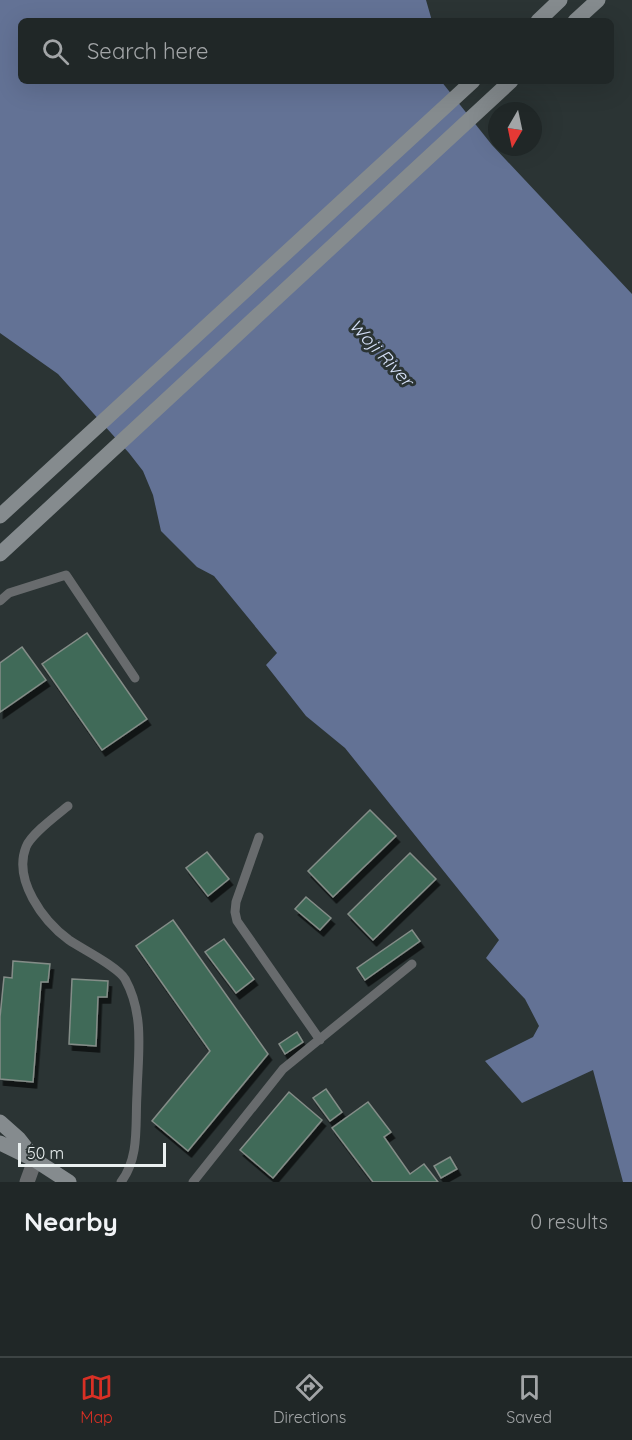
<!DOCTYPE html>
<style>
:root{--surface:#202727;--page:#282f2f;--text:#f1f3f6;--muted:#a2a5a7;--line:#3d4444;--accent:#d93025}
body{margin:0;font-family:Quicksand,sans-serif;background:var(--page);color:var(--text)}
.compass{position:absolute;left:488px;top:102px;width:54px;height:54px;border-radius:50%;background:var(--surface);box-shadow:0 6px 24px #0002;rotate:189deg}
.scale{position:absolute;left:18px;bottom:15px;width:148px;box-sizing:border-box;padding-left:6px;border:3px solid #ebf1f1;border-top:0;font-size:16px;line-height:21px;white-space:nowrap;color:#ebf1f1;-webkit-text-stroke:4px #2b3434;paint-order:stroke}
.list{margin:0;padding:0;list-style:none}
h2{display:flex;justify-content:space-between;align-items:center;height:78px;margin:0;padding:0 24px;font-size:26px}
h2 small{font-size:20px;font-weight:400;color:var(--muted)}
.icon{flex:none;width:33px;height:33px;fill:none;stroke:currentColor;stroke-width:2;stroke-linecap:round;stroke-linejoin:round}
.map{position:relative;flex:none;width:632px;height:1182px;overflow:hidden}
.search{position:absolute;background:var(--surface);box-shadow:0 6px 24px #0002;left:18px;right:18px;top:18px;height:66px;display:flex;align-items:center;gap:15px;box-sizing:border-box;padding:0 21px;border-radius:9px;color:var(--muted);font-size:22px}
.sheet{height:174px;background:var(--surface)}
nav{display:flex;justify-content:space-around;align-items:center;box-sizing:border-box;height:84px;border-top:2px solid var(--line);background:var(--surface);font-size:16px;color:var(--muted)}
nav a{display:grid;justify-items:center;gap:3px}
nav .on{color:var(--accent)}
.map>svg:first-child{display:block}
.water{fill:#637295}
.building{fill:#406b59;stroke:#848d88;stroke-width:1.5;filter:url(#shadow)}
.lines{fill:none;stroke-linecap:round;stroke-linejoin:round}
.lane{stroke:#686b6d;stroke-width:9}
.street{stroke:#686b6d;stroke-width:15}
.secondary{stroke:#858b8e;stroke-width:15}
.labels{text-anchor:middle;stroke-width:6;stroke-linejoin:round;paint-order:stroke}
.water-label{font-size:18px;font-style:italic;fill:#d8e3fb;stroke:#2b3434}
</style>
<div class="map">
<svg width="632" height="1182" viewBox="0 0 632 1182">
<defs>
<filter id="shadow"><feDropShadow dx="3.5" dy="6" stdDeviation="0" flood-color="#0009"/></filter>
</defs>
<rect width="100%" height="100%" fill="#2b3434"/>
<!-- water -->
<path class="water" d="M 0,0 L 426,0 L 432,21 L 21,21 L 21,81 L 441,81 L 492,145 L 632,294 L 632,1182 L 623,1182 L 593,1070 L 522,1103 L 485,1061 L 533,1037 L 539,1026 L 525,999 L 486,958 L 499,940 L 345,748 L 306,716 L 266,665 L 277,653 L 214,576 L 197,567 L 161,531 L 153,495 L 143,471 L 129,453 L 58,374 L 0,333 Z"/>
<!-- building -->
<path class="building" d="M 87,633 L 147,719 L 102,750 L 42,664 Z
M 22,647 L 46,680 L 0,712 L 0,663 Z
M 370,810 L 396,836 L 333,897 L 308,871 Z
M 207,852 L 229,879 L 208,896 L 186,868 Z
M 410,853 L 436,879 L 373,940 L 348,914 Z
M 306,897 L 331,918 L 320,930 L 295,909 Z
M 173,920 L 268,1054 L 188,1151 L 152,1121 L 210,1051 L 136,946 Z
M 412,930 L 420,941 L 365,980 L 357,968 Z
M 224,939 L 254,979 L 236,993 L 205,952 Z
M 13,961 L 50,964 L 48,982 L 41,982 L 33,1082 L 0,1079 L 0,1017 L 4,977 L 12,978 Z
M 72,979 L 108,981 L 107,997 L 98,997 L 96,1046 L 69,1044 Z
M 297,1032 L 303,1042 L 285,1054 L 279,1044 Z
M 326,1089 L 342,1112 L 330,1121 L 313,1098 Z
M 289,1092 L 322,1120 L 273,1178 L 240,1150 Z
M 368,1102 L 391,1132 L 384,1137 L 410,1174 L 424,1164 L 438,1182 L 373,1182 L 332,1128 Z
M 450,1157 L 457,1169 L 441,1178 L 434,1166 Z"/>
<g class="lines">
<!-- lane -->
<path class="lane" d="M 0,601 L 9,593 L 66,575 L 135,678
M 68,806 C 57,815 31,834 26,847 C 13,880 43,921 69,940 C 82,949 117,966 125,979 C 145,1015 138,1054 137,1094 C 135,1124 140,1157 121,1182
M 259,837 L 236,902 L 235,912 L 237,921 L 320,1040
M 193,1182 L 283,1069 L 412,964"/>
<!-- street -->
<path class="street" d="M 27,1182 L 35,1160"/>
<!-- secondary -->
<path class="secondary" d="M 538,21 L 560,0
M 575,21 L 598,0
M 0,516 L 473,81
M 0,554 L 511,81
M 0,1122 L 18,1138 L 33,1157
M 0,1143 L 35,1160 L 69,1182"/>
</g>
<g class="labels">
<!-- water labels -->
<g class="water-label">
<text transform="translate(381 353) rotate(47)" y="6">Woji River</text>
</g>
</g>
</svg>
<svg class="compass" viewBox="-18 -18 36 36"><path d="M0-13l5 13h-10z" fill="#e53935"/><path d="M0 13l5-13h-10z" fill="#a2a5a7"/></svg>
<div class="scale">50 m</div>
<div class="search"><svg class="icon" aria-label="search" viewBox="0 0 24 24"><circle cx="10" cy="10" r="6"/><path d="M15 15l6 6"/></svg>Search here</div>
</div>
<section class="sheet">
<h2>Nearby<small>0 results</small></h2>
<ul class="list">
</ul>
</section>
<nav>
<a class="on"><svg class="icon" aria-label="map" viewBox="0 0 24 24"><path d="M3 6l6-2 6 2 6-2v14l-6 2-6-2-6 2zM9 4v14M15 6v14"/></svg>Map</a>
<a><svg class="icon" aria-label="directions" viewBox="0 0 24 24"><path d="M12 3l9 9-9 9-9-9zM9 14v-3h6M13 9l2 2-2 2"/></svg>Directions</a>
<a><svg class="icon" aria-label="saved" viewBox="0 0 24 24"><path d="M7 4h10v16l-5-4-5 4z"/></svg>Saved</a>
</nav>
